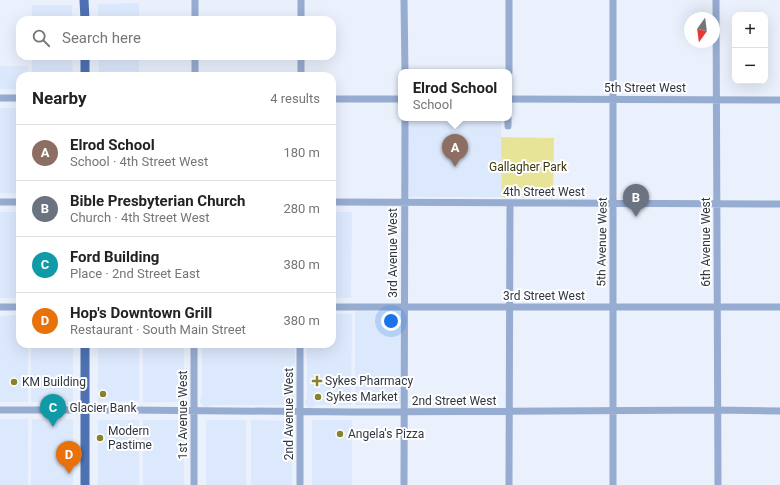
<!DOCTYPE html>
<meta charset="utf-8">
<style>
:root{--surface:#fff;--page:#f6f6f6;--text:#222;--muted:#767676;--line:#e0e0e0;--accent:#d93025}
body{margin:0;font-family:Roboto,sans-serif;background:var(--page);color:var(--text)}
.controls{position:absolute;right:12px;top:12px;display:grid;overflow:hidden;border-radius:8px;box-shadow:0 4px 16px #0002}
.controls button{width:36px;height:36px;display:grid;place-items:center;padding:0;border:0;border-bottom:1px solid var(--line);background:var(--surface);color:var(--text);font:20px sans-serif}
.compass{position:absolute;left:684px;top:12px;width:36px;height:36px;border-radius:50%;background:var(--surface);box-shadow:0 4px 16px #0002;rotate:194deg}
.you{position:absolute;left:391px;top:321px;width:14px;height:14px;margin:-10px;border:3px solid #fff;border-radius:50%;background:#1a73e8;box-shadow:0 0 0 6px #1a73e833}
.badge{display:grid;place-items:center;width:26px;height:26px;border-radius:50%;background:var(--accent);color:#fff;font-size:13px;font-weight:700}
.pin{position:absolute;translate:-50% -33px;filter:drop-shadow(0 1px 2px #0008)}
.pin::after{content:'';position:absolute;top:21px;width:14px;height:12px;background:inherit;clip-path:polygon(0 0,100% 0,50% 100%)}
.popup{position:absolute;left:398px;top:69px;width:114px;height:52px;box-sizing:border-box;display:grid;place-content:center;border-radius:8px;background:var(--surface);filter:drop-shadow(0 1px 3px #0005);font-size:13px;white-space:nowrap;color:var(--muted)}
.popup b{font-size:15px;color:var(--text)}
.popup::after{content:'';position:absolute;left:50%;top:100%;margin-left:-8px;border:8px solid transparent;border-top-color:var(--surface)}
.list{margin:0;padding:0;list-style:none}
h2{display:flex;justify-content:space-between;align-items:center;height:52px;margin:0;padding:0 16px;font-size:17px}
h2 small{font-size:13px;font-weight:400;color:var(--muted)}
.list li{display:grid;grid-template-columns:26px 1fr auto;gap:12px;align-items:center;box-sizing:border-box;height:56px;padding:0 16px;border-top:1px solid var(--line)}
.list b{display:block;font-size:15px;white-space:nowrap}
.list p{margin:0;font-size:13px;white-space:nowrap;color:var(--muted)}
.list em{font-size:13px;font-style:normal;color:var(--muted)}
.icon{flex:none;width:22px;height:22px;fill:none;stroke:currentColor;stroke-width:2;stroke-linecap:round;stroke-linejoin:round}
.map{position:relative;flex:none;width:780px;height:485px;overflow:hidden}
.search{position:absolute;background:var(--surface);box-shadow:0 4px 16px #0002;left:16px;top:16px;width:320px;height:44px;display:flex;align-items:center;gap:10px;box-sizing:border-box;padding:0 14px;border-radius:12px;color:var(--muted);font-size:15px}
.panel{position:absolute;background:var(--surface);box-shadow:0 4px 16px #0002;left:16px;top:72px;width:320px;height:276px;border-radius:12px}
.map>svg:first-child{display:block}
.built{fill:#dce8fc}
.green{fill:#e7e498}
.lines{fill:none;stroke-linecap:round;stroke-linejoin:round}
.minor{stroke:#97acd1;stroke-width:7}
.major{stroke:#4d71b2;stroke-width:9}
.poi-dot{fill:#87832b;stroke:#fff;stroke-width:1.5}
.labels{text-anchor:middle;stroke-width:4;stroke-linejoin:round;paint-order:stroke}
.street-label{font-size:12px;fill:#303641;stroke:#fff}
.park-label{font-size:12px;fill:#3b390b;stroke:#fff}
.poi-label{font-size:12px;fill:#303641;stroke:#fff;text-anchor:start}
</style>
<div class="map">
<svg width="780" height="485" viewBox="0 0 780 485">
<rect width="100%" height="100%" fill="#eaf1fc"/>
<!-- built -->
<path class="built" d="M 139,3 L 139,20 L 98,20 L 98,4 Z
M 32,5 L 72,5 L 72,20 L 32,20 Z
M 32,56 L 72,56 L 73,76 L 32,76 Z
M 99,56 L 139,56 L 139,76 L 99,76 Z
M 0,66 L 28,66 L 27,76 L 20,76 L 20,89 L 0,89 Z
M 0,108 L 20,108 L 20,193 L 0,193 Z
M 408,118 L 501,118 L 502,197 L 408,197 Z
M 0,212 L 20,212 L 20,298 L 0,298 Z
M 332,212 L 352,212 L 351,298 L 332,298 Z
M 357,311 L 397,312 L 400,313 L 401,315 L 401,403 L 399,405 L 355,405 L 355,313 Z
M 332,314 L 352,314 L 351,405 L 315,405 L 313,407 L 310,408 L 308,407 L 305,404 L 305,400 L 307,398 L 307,344 L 332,344 Z
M 20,315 L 20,344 L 28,344 L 28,402 L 0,402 L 0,316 Z
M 31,344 L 73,344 L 73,402 L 31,402 Z
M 98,344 L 139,344 L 139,401 L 98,402 Z
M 143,344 L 184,344 L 184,402 L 143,402 Z
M 202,344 L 295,344 L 294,405 L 210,405 L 208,407 L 204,407 L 200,401 L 202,396 Z
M 0,419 L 28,419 L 28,485 L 0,485 Z
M 32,419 L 73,419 L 73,485 L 31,485 Z
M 98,420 L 139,420 L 139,485 L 98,485 Z
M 143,420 L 184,420 L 184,485 L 143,485 Z
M 206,420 L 246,420 L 246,485 L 206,485 Z
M 251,420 L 292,421 L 292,485 L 251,485 Z
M 312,420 L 352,420 L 352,485 L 312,485 Z"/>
<!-- green -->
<path class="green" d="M 501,137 L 554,138 L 553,198 L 502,197 Z"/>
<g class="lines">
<!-- minor -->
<path class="minor" d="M 404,0 L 405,72
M 716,0 C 718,162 716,323 718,485
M 195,20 L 195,0
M 301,20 L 301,0
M 509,72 L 509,0
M 195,76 L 195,56
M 301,76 L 301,56
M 0,98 L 20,98
M 332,99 L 401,99
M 509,99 L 780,100
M 508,126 L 508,118
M 0,202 L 20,202
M 332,202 L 780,204
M 0,307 L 20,307
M 332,307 L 780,307
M 194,344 L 194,485
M 0,410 L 124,410
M 127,410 L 353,412 L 717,410 L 780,411
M 300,485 L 300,344
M 404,485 L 405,118
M 509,485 L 510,203
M 613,485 C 613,323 613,162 613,0"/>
<!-- major -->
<path class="major" d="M 84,0 L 85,20
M 85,56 L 85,76
M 85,344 L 85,485"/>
</g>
<!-- markers -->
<g class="poi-dot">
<path d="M315 375h4v4h4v4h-4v4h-4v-4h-4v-4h4z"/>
<circle cx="14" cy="382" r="4"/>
<circle cx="103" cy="394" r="4"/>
<circle cx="318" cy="397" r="4"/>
<circle cx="340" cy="434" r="4"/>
<circle cx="100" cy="438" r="4"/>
</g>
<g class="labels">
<!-- street labels -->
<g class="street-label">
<text x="645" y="92">5th Street West</text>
<text x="544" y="196">4th Street West</text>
<text transform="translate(602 242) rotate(-89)" y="4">5th Avenue West</text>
<text transform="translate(706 242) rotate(-90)" y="4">6th Avenue West</text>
<text transform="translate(393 253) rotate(-90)" y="4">3rd Avenue West</text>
<text x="544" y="300">3rd Street West</text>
<text x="454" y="405">2nd Street West</text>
<text transform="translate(289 414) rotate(-90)" y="4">2nd Avenue West</text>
<text transform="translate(183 415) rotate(-90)" y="4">1st Avenue West</text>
</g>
<!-- park labels -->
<g class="park-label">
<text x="528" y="171">Gallagher Park</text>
</g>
<!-- poi labels -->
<g class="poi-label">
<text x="325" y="385">Sykes Pharmacy</text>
<text x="22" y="386">KM Building</text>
<text x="326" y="401">Sykes Market</text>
<text x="103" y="412" text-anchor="middle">Glacier Bank</text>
<text x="108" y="435">Modern<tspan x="108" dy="14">Pastime</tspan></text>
<text x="348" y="438">Angela's Pizza</text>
</g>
</g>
</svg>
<div class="controls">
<button>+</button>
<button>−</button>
</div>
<svg class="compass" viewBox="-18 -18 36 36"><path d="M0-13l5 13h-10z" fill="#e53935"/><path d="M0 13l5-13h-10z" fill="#767676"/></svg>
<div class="you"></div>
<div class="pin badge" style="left:455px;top:167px;background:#8d6e63">A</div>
<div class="popup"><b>Elrod School</b>School</div>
<div class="pin badge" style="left:636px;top:217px;background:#6b7280">B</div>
<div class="pin badge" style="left:53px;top:427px;background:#0f9aa8">C</div>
<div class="pin badge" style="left:69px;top:474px;background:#e8710a">D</div>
<div class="search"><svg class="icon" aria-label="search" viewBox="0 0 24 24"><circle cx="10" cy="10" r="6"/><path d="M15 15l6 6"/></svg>Search here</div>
<section class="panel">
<h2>Nearby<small>4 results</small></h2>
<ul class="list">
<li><span class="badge" style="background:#8d6e63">A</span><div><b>Elrod School</b><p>School · 4th Street West</p></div><em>180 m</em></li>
<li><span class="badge" style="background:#6b7280">B</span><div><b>Bible Presbyterian Church</b><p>Church · 4th Street West</p></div><em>280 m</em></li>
<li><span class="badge" style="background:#0f9aa8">C</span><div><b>Ford Building</b><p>Place · 2nd Street East</p></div><em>380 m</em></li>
<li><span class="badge" style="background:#e8710a">D</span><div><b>Hop's Downtown Grill</b><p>Restaurant · South Main Street</p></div><em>380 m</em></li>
</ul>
</section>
</div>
